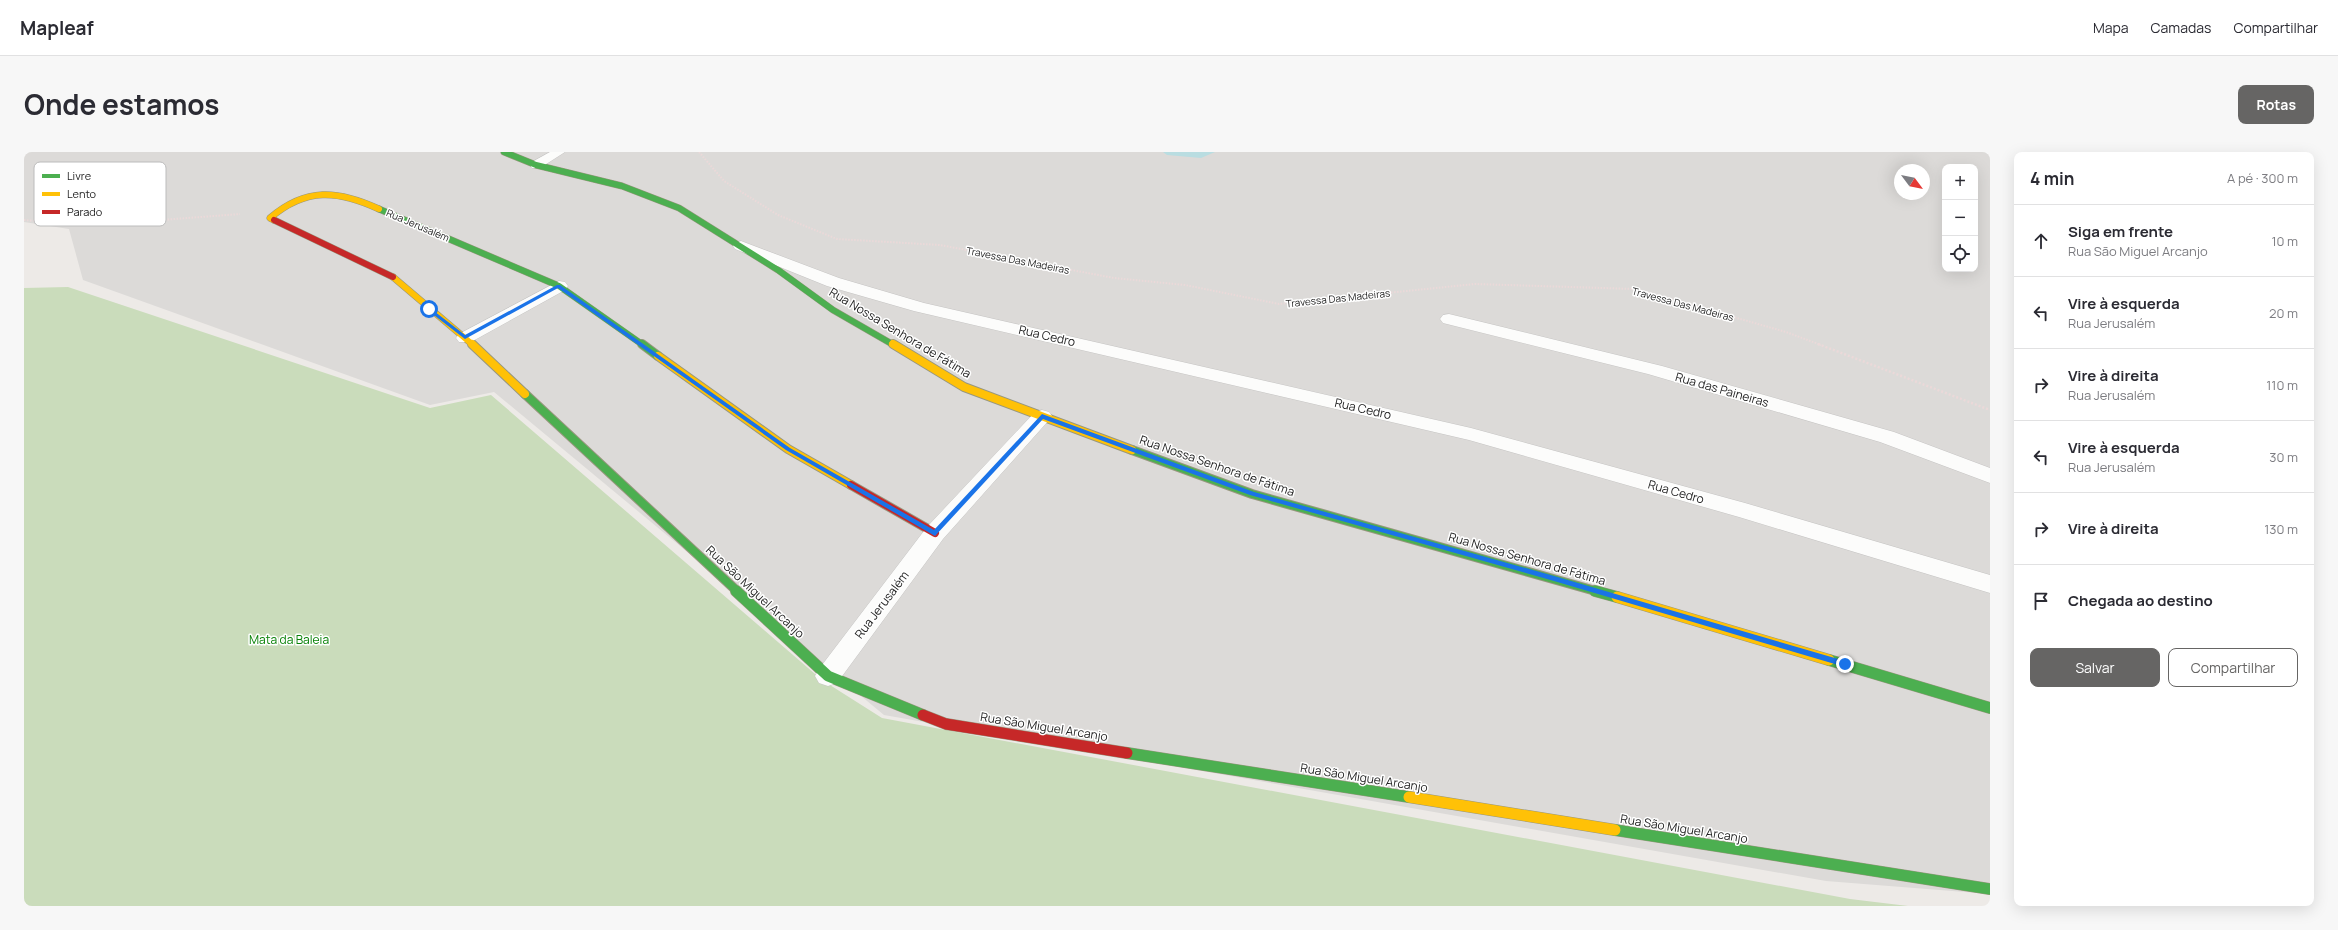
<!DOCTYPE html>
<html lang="pt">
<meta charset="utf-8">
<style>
:root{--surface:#fff;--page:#f7f7f7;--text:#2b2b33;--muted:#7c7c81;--line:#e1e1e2;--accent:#666564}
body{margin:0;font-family:Manrope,sans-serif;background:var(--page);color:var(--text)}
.controls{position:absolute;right:12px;top:12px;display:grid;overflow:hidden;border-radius:8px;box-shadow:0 4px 16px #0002}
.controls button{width:36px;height:36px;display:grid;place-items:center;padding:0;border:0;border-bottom:1px solid var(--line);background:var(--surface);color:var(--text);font:20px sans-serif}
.compass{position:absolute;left:1870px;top:12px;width:36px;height:36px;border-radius:50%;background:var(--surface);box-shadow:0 4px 16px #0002;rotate:122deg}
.stop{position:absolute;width:12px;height:12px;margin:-9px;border:3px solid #1a73e8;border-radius:50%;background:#fff}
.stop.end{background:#1a73e8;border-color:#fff;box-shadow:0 1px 4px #0008}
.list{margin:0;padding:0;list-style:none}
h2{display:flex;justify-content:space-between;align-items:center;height:52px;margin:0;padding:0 16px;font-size:17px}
h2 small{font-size:13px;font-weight:400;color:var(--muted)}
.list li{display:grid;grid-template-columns:26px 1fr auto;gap:12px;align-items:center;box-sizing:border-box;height:72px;padding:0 16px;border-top:1px solid var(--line)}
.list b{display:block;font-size:15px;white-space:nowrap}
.list p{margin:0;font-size:13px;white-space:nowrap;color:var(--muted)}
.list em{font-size:13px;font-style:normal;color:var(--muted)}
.actions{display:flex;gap:8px;padding:12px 16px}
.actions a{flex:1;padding:9px 0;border:1px solid var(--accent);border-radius:8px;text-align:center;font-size:14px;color:var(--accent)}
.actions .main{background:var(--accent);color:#fff}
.icon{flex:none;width:22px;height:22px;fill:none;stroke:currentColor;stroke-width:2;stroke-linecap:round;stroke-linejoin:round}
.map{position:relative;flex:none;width:1966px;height:754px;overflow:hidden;border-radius:8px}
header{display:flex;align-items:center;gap:24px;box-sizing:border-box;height:56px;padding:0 20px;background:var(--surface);border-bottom:1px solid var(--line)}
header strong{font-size:19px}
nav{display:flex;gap:22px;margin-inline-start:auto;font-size:14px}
.intro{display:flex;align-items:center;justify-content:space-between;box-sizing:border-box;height:96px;padding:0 24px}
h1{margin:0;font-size:28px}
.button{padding:10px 18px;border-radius:8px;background:var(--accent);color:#fff;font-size:14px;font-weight:700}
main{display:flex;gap:24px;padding:0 24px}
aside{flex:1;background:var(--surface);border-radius:8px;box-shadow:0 4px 16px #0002}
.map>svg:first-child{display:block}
.residential{fill:#dcdad8;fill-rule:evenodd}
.forest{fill:#cadcbb}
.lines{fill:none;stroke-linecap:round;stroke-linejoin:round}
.stream{fill:#b9dde1;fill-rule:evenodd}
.lane-casing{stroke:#c5c4c3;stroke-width:1}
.street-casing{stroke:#c5c4c3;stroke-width:1}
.fast-far2-casing{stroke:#98977e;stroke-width:7}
.fast-far1-casing{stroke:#98977e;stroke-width:10}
.fast-casing{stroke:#98977e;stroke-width:12}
.slow-far2-casing{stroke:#98977e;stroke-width:7}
.slow-far1-casing{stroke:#98977e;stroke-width:10}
.slow-casing{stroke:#98977e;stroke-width:12}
.jam-far2-casing{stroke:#98977e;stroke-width:7}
.jam-far1-casing{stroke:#98977e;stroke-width:10}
.jam-casing{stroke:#98977e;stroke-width:12}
.path-far1{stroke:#ebd9d9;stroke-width:2;stroke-dasharray:1.5 1.5;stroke-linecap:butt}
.path{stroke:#ebd9d9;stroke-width:2.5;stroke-dasharray:2 2;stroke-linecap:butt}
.lane{fill:#fcfcfb;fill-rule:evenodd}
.street{fill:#fcfcfb;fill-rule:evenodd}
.fast-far2{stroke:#4caf50;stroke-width:6}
.fast-far1{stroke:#4caf50;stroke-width:8}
.fast{stroke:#4caf50;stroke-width:11}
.slow-far2{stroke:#ffc107;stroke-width:6}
.slow-far1{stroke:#ffc107;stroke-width:8}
.slow{stroke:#ffc107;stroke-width:11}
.jam-far2{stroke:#c62828;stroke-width:6}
.jam-far1{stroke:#c62828;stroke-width:8}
.jam{stroke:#c62828;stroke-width:11}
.route{fill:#1a73e8}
.labels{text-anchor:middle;stroke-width:3;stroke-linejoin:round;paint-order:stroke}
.far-street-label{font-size:10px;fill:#1e1e1e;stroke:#fff}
.street-label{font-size:12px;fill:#1e1e1e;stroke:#fff}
.park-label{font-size:12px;fill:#088207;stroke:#fff}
.key{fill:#fff;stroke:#bcbcbc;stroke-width:1}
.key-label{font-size:11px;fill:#1e1e1e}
</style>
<header>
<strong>Mapleaf</strong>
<nav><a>Mapa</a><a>Camadas</a><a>Compartilhar</a></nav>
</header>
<div class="intro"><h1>Onde estamos</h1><a class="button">Rotas</a></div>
<main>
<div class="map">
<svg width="1966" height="754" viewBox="0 0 1966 754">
<rect width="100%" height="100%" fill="#edeae7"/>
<!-- residential -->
<path class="residential" d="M 0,0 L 1966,0 L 1966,742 L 1802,729 L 860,563 L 470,240 L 406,253 L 59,128 L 45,77 L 0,70 ZM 1921,15 L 1951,15 L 1951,117 L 1921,117 ZM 1876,18 L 1900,18 L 1900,42 L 1876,42 Z"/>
<!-- forest -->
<path class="forest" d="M 44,135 L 406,256 L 467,243 L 798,528 L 858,566 L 1826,747 L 1884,754 L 0,754 L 0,136 Z"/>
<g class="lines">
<!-- stream -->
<path class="stream" d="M 1139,0 L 1191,0 L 1177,6 L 1143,3 Z"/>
<!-- lane casing -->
<g class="lane-casing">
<path id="lane" d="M 526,0 L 541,0 L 516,16 L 508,16 L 506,13 L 508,10 Z"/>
</g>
<!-- street casing -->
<g class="street-casing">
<path id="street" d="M 717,89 L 815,126 L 900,151 L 1447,276 L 1721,351 L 1966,423 L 1966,441 L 1715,365 L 1445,288 L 890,159 L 803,134 L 711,97 L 709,94 L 711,91 Z
M 535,129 L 541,130 L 544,134 L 541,138 L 447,190 L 435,190 L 432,186 L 435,182 Z
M 1425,162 L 1638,214 L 1870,280 L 1966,316 L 1966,331 L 1856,290 L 1624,222 L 1419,171 L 1416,167 L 1419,163 Z
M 1018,258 L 1025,260 L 1028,264 L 1025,268 L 919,387 L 813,531 L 804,534 L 795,531 L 791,524 L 795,517 L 903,375 L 1011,260 Z"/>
</g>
<!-- fast-far2 casing -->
<g class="fast-far2-casing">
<path id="fast-far2" d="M 480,0 L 512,13 L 598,34 L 655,56 L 754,118 L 809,158 L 868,192
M 355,57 L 535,134 L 619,193"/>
</g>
<!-- fast-far1 casing -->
<g class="fast-far1-casing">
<path id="fast-far1" d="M 618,192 L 634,204
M 501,242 L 714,440
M 1108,298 L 1228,342 L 1575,440"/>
</g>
<!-- fast casing -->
<g class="fast-casing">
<path id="fast" d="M 712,439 L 804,524 L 899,563
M 1571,439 L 1593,445
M 1805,508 L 1966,556
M 1103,601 L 1385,645
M 1591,678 L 1966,737"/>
</g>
<!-- slow-far2 casing -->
<g class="slow-far2-casing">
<path id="slow-far2" d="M 250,68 L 246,66 C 282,35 314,38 355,57
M 369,125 L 449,193
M 868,192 L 870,193"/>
</g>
<!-- slow-far1 casing -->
<g class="slow-far1-casing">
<path id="slow-far1" d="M 448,192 L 501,242
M 869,192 L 940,235 L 1108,298
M 634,204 L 764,297 L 827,333"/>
</g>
<!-- slow casing -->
<g class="slow-casing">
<path id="slow" d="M 1593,445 L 1805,508
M 1385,645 L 1591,678"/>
</g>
<!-- jam-far2 casing -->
<g class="jam-far2-casing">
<path id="jam-far2" d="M 250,68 L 369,125"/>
</g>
<!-- jam-far1 casing -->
<g class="jam-far1-casing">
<path id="jam-far1" d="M 827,333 L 911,381"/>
</g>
<!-- jam casing -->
<g class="jam-casing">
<path id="jam" d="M 899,563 L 922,572 L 1103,601"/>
</g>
<!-- path-far1 -->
<path class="path-far1" d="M 675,0 L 700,29 L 754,63 L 813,87 L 916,93 L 1090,126 L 1161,133 L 1255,152 L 1451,132 L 1611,137 L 1762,180 L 1797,193
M 0,68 L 72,73 L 216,62"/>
<!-- path -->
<path class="path" d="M 1794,192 L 1966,258"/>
<!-- lane -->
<use href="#lane" class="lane"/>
<!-- street -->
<use href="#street" class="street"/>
<!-- fast-far2 -->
<use href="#fast-far2" class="fast-far2"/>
<!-- fast-far1 -->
<use href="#fast-far1" class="fast-far1"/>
<!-- fast -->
<use href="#fast" class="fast"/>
<!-- slow-far2 -->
<use href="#slow-far2" class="slow-far2"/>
<!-- slow-far1 -->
<use href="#slow-far1" class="slow-far1"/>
<!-- slow -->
<use href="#slow" class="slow"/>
<!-- jam-far2 -->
<use href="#jam-far2" class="jam-far2"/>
<!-- jam-far1 -->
<use href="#jam-far1" class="jam-far1"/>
<!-- jam -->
<use href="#jam" class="jam"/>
</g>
<!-- route -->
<path class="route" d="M 533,133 L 536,133 L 766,296 L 910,378 L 1018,262 L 1230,340 L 1530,424 L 1821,509 L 1824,512 L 1821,515 L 1530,429 L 1226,343 L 1019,267 L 911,384 L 762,298 L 534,136 L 441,187 L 402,157 L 406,156 L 441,183 Z"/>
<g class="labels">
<!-- far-street labels -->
<g class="far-street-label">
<text transform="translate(394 73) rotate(23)" y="4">Rua Jerusalém</text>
<text transform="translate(994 108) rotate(11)" y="4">Travessa Das Madeiras</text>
<text transform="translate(1314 146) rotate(-6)" y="4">Travessa Das Madeiras</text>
<text transform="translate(1659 152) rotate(15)" y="4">Travessa Das Madeiras</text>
</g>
<!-- street labels -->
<g class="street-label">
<text transform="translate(876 181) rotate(31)" y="4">Rua Nossa Senhora de Fátima</text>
<text transform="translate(1023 184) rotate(13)" y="4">Rua Cedro</text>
<text transform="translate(1698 238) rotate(16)" y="4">Rua das Paineiras</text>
<text transform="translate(1339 257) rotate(13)" y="4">Rua Cedro</text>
<text transform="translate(1193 314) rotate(19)" y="4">Rua Nossa Senhora de Fátima</text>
<text transform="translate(1652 340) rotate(16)" y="4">Rua Cedro</text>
<text transform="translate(1503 407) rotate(16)" y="4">Rua Nossa Senhora de Fátima</text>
<text transform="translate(731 440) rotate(43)" y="4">Rua São Miguel Arcanjo</text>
<text transform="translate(858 453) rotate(-53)" y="4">Rua Jerusalém</text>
<text transform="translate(1020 575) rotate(9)" y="4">Rua São Miguel Arcanjo</text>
<text transform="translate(1340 626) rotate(9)" y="4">Rua São Miguel Arcanjo</text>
<text transform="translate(1660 677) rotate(9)" y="4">Rua São Miguel Arcanjo</text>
</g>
<!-- park labels -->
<g class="park-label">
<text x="265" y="492">Mata da Baleia</text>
</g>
</g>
<!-- legend -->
<rect x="10" y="10" width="132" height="64" rx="6" class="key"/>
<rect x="18" y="22" width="18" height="4" fill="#4caf50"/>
<rect x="18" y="40" width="18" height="4" fill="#ffc107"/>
<rect x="18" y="58" width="18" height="4" fill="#c62828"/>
<g class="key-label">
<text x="43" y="28">Livre</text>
<text x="43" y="46">Lento</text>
<text x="43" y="64">Parado</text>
</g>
</svg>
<div class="controls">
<button>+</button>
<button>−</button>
<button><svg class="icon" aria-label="locate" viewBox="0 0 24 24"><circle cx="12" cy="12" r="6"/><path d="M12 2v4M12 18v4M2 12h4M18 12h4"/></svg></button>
</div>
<svg class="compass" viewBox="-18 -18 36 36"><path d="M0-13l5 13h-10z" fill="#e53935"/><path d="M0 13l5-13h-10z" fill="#7c7c81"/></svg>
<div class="stop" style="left:405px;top:157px"></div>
<div class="stop end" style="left:1821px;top:512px"></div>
</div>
<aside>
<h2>4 min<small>A pé · 300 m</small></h2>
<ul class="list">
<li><svg class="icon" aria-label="ahead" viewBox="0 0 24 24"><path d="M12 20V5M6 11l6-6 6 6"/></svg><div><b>Siga em frente</b><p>Rua São Miguel Arcanjo</p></div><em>10 m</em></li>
<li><svg class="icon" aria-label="left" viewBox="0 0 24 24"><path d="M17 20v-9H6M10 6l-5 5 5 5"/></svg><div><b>Vire à esquerda</b><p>Rua Jerusalém</p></div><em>20 m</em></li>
<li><svg class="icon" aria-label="right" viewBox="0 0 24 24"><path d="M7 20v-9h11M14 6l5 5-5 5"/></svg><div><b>Vire à direita</b><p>Rua Jerusalém</p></div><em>110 m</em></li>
<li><svg class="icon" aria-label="left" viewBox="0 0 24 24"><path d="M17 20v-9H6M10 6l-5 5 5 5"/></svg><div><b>Vire à esquerda</b><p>Rua Jerusalém</p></div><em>30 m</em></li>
<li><svg class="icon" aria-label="right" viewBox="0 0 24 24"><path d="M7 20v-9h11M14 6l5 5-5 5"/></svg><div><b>Vire à direita</b></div><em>130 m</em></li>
<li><svg class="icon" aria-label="arrive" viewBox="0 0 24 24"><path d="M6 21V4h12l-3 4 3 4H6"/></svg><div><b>Chegada ao destino</b></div></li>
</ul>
<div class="actions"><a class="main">Salvar</a><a>Compartilhar</a></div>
</aside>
</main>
